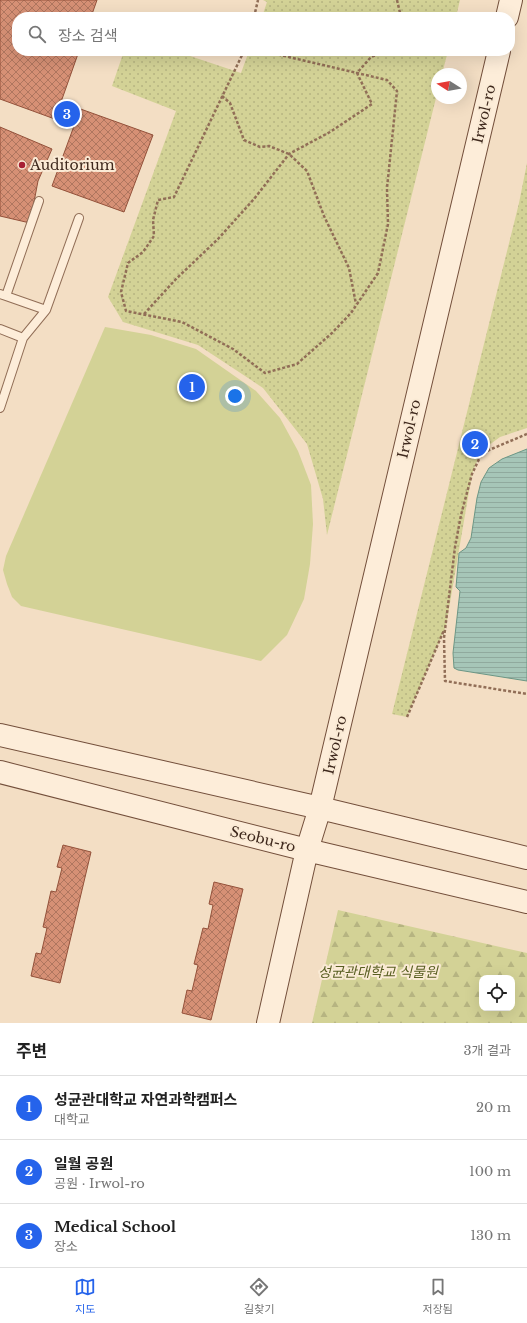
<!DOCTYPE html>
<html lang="ko">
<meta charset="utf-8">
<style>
:root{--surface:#fff;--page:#f2f2f2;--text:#222;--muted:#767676;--line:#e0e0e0;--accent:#2563eb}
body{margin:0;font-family:"Libre Baskerville","Noto Sans KR",serif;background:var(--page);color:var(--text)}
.controls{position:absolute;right:12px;bottom:12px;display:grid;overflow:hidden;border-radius:8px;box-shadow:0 4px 16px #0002}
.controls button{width:36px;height:36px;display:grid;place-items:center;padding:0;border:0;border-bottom:1px solid var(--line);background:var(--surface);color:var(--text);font:20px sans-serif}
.compass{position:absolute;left:431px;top:68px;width:36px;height:36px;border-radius:50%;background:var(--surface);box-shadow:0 4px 16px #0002;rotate:281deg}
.you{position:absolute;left:235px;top:396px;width:14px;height:14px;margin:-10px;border:3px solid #fff;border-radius:50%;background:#1a73e8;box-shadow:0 0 0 6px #1a73e833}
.badge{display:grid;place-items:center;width:26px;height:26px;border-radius:50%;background:var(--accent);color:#fff;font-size:13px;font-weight:700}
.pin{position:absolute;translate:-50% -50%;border:2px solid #fff;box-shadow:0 1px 4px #0006}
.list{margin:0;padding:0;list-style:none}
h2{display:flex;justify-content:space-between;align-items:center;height:52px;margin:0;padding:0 16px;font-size:17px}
h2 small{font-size:13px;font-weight:400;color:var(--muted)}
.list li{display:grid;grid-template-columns:26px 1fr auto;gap:12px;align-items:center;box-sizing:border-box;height:64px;padding:0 16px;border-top:1px solid var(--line)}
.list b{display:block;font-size:15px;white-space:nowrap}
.list p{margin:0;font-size:13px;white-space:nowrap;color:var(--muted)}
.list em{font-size:13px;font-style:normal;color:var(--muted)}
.icon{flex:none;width:22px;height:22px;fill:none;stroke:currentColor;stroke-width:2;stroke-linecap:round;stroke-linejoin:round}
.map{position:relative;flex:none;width:527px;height:1023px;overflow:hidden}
.search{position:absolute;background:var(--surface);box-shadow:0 4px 16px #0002;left:12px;right:12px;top:12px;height:44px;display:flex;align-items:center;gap:10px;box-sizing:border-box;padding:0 14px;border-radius:16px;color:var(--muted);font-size:15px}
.sheet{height:244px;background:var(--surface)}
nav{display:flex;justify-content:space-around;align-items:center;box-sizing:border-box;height:56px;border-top:1px solid var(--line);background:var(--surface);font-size:11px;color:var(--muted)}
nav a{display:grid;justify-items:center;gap:2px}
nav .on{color:var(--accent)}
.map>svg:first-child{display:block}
.green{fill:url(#green-dots)}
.forest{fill:url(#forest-firs);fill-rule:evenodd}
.pitch{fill:#d3d296}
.water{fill:url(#water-rules);stroke:#6c9685}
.building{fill:url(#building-cross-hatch);stroke:#93513a}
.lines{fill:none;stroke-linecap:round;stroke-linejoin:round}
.lane-casing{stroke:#916e57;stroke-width:10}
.secondary-casing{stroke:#734f3b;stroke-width:24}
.path{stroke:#916e57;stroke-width:2.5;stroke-dasharray:3 2;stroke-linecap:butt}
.lane{stroke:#fdedd9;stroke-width:8}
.secondary{stroke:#fdedd9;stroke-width:22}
.poi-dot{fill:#a82034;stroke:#faead5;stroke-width:1.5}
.labels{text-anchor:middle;stroke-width:4;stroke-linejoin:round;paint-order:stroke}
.street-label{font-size:14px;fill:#3f291d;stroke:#faead5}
.poi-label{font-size:14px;fill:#3f291d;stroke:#faead5;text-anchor:start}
.park-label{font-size:14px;font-style:italic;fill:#585e21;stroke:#faead5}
</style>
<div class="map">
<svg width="527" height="1023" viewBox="0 0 527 1023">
<defs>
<pattern id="green-dots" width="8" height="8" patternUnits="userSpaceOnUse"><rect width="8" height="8" fill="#d3d296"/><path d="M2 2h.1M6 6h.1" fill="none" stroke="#b6b481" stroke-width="1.8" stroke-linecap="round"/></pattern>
<pattern id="forest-firs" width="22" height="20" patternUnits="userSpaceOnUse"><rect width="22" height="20" fill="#d3d296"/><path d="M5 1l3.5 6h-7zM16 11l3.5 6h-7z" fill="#b6b481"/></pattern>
<pattern id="water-rules" width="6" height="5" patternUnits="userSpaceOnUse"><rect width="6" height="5" fill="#a6c6b8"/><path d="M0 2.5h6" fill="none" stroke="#90aa9e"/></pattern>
<pattern id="building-cross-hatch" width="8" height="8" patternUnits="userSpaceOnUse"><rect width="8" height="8" fill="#d69075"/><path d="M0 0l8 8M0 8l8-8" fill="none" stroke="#af765f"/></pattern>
</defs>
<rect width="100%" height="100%" fill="#f3dec4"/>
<!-- green -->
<path class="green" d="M 263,0 L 460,0 L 456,17 L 262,17 L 267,2 Z
M 124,51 L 175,51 L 241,73 L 249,51 L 448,51 L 442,74 L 437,74 L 437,94 L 327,535 L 323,499 L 307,444 L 263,388 L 198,345 L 123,322 L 108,297 L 176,111 L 112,86 Z
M 527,163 L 527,428 L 500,437 L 481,451 L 472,474 L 446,626 L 407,717 L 392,714 L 519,203 Z"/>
<!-- forest -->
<path class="forest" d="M 338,910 L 527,953 L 527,1023 L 312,1023 ZM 482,978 L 512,978 L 512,1008 L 482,1008 Z"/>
<!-- pitch -->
<path class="pitch" d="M 105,327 L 151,335 L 196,349 L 256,391 L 280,418 L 298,451 L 311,485 L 313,524 L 310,564 L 304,599 L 287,635 L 261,661 L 21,606 L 12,597 L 7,584 L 3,570 L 6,556 Z"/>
<!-- water -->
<path class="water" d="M 527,449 L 527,681 L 458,670 L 454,668 L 453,653 L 460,591 L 456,587 L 459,553 L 466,548 L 471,538 L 477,498 L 481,482 L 489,468 L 502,459 Z"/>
<!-- building -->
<path class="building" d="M 0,0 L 97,0 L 91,17 L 17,17 L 17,51 L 79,51 L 61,102 L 153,135 L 124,212 L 52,186 L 74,126 L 0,99 Z
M 0,127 L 52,149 L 38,181 L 30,223 L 0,216 Z
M 63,845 L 91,852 L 60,983 L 31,976 L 36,953 L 41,954 L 47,928 L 43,927 L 51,891 L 56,892 L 62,868 L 57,867 Z
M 214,882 L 243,889 L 211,1020 L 182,1013 L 187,990 L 192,991 L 198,965 L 194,964 L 203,928 L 208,929 L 213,905 L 209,904 Z"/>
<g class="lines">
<!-- lane casing -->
<g class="lane-casing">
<path id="lane" d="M 0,294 L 6,296 L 39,201
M 6,296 L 46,310 L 79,218
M 0,329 L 23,338
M 0,408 L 23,338 L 46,310"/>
</g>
<!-- secondary casing -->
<g class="secondary-casing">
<path id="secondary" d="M 507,17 L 511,0
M 0,735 L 320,808 L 527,858
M 0,772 L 307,850 L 527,902
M 268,1023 L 307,850 L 320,808 L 499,51"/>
</g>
<!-- path -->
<path class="path" d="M 397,0 L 401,17
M 254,17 L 258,0
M 244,51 L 174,197 L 158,200 L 153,220 L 154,236 L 143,252 L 128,263 L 121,292 L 126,311 L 182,322 L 233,349 L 265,373 L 297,364 L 332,333 L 351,313 L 378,273 L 388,224 L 387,188 L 397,91 L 387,80 L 263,51
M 222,96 L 230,103 L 244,140 L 260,147 L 269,146 L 289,154 L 307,171 L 324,216 L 349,268 L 356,304
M 144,314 L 176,279 L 218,239 L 254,199 L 289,154 L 330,132 L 372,104 L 357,73 L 371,57 L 386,51
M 527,434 L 489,450 L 480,457 L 472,474 L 461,515 L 455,547 L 444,638 L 445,681 L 527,694
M 407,717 L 444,630"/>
<!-- lane -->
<use href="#lane" class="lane"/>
<!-- secondary -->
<use href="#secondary" class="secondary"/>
</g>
<!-- markers -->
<circle class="poi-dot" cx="22" cy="165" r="4"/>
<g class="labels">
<!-- street labels -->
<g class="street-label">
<text transform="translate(484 114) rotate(-77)" y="5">Irwol-ro</text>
<text transform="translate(409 429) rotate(-77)" y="5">Irwol-ro</text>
<text transform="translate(335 745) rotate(-77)" y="5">Irwol-ro</text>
<text transform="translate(263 839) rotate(14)" y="5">Seobu-ro</text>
</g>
<!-- poi labels -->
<g class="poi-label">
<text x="30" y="170">Auditorium</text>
</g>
<!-- park labels -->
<g class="park-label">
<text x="378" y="977">성균관대학교 식물원</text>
</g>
</g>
</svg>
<div class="controls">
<button><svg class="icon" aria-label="locate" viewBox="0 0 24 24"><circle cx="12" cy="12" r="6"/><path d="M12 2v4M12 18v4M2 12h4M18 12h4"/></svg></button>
</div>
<svg class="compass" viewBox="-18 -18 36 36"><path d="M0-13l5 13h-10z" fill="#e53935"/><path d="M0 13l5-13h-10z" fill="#767676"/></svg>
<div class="you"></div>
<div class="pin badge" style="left:192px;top:387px">1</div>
<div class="pin badge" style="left:475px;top:444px">2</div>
<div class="pin badge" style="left:67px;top:114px">3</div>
<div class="search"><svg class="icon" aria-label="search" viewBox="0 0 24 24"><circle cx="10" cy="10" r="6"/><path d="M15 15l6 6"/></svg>장소 검색</div>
</div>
<section class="sheet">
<h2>주변<small>3개 결과</small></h2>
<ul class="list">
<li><span class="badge">1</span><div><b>성균관대학교 자연과학캠퍼스</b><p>대학교</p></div><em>20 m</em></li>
<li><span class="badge">2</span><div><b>일월 공원</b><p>공원 · Irwol-ro</p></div><em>100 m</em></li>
<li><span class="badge">3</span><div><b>Medical School</b><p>장소</p></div><em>130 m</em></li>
</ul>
</section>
<nav>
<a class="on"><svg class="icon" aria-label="map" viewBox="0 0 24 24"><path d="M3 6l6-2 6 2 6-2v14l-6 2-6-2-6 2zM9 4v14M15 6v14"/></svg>지도</a>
<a><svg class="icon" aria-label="directions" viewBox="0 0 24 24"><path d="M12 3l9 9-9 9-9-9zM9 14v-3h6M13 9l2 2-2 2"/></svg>길찾기</a>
<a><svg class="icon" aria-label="saved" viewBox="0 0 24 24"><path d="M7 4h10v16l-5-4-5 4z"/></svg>저장됨</a>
</nav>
